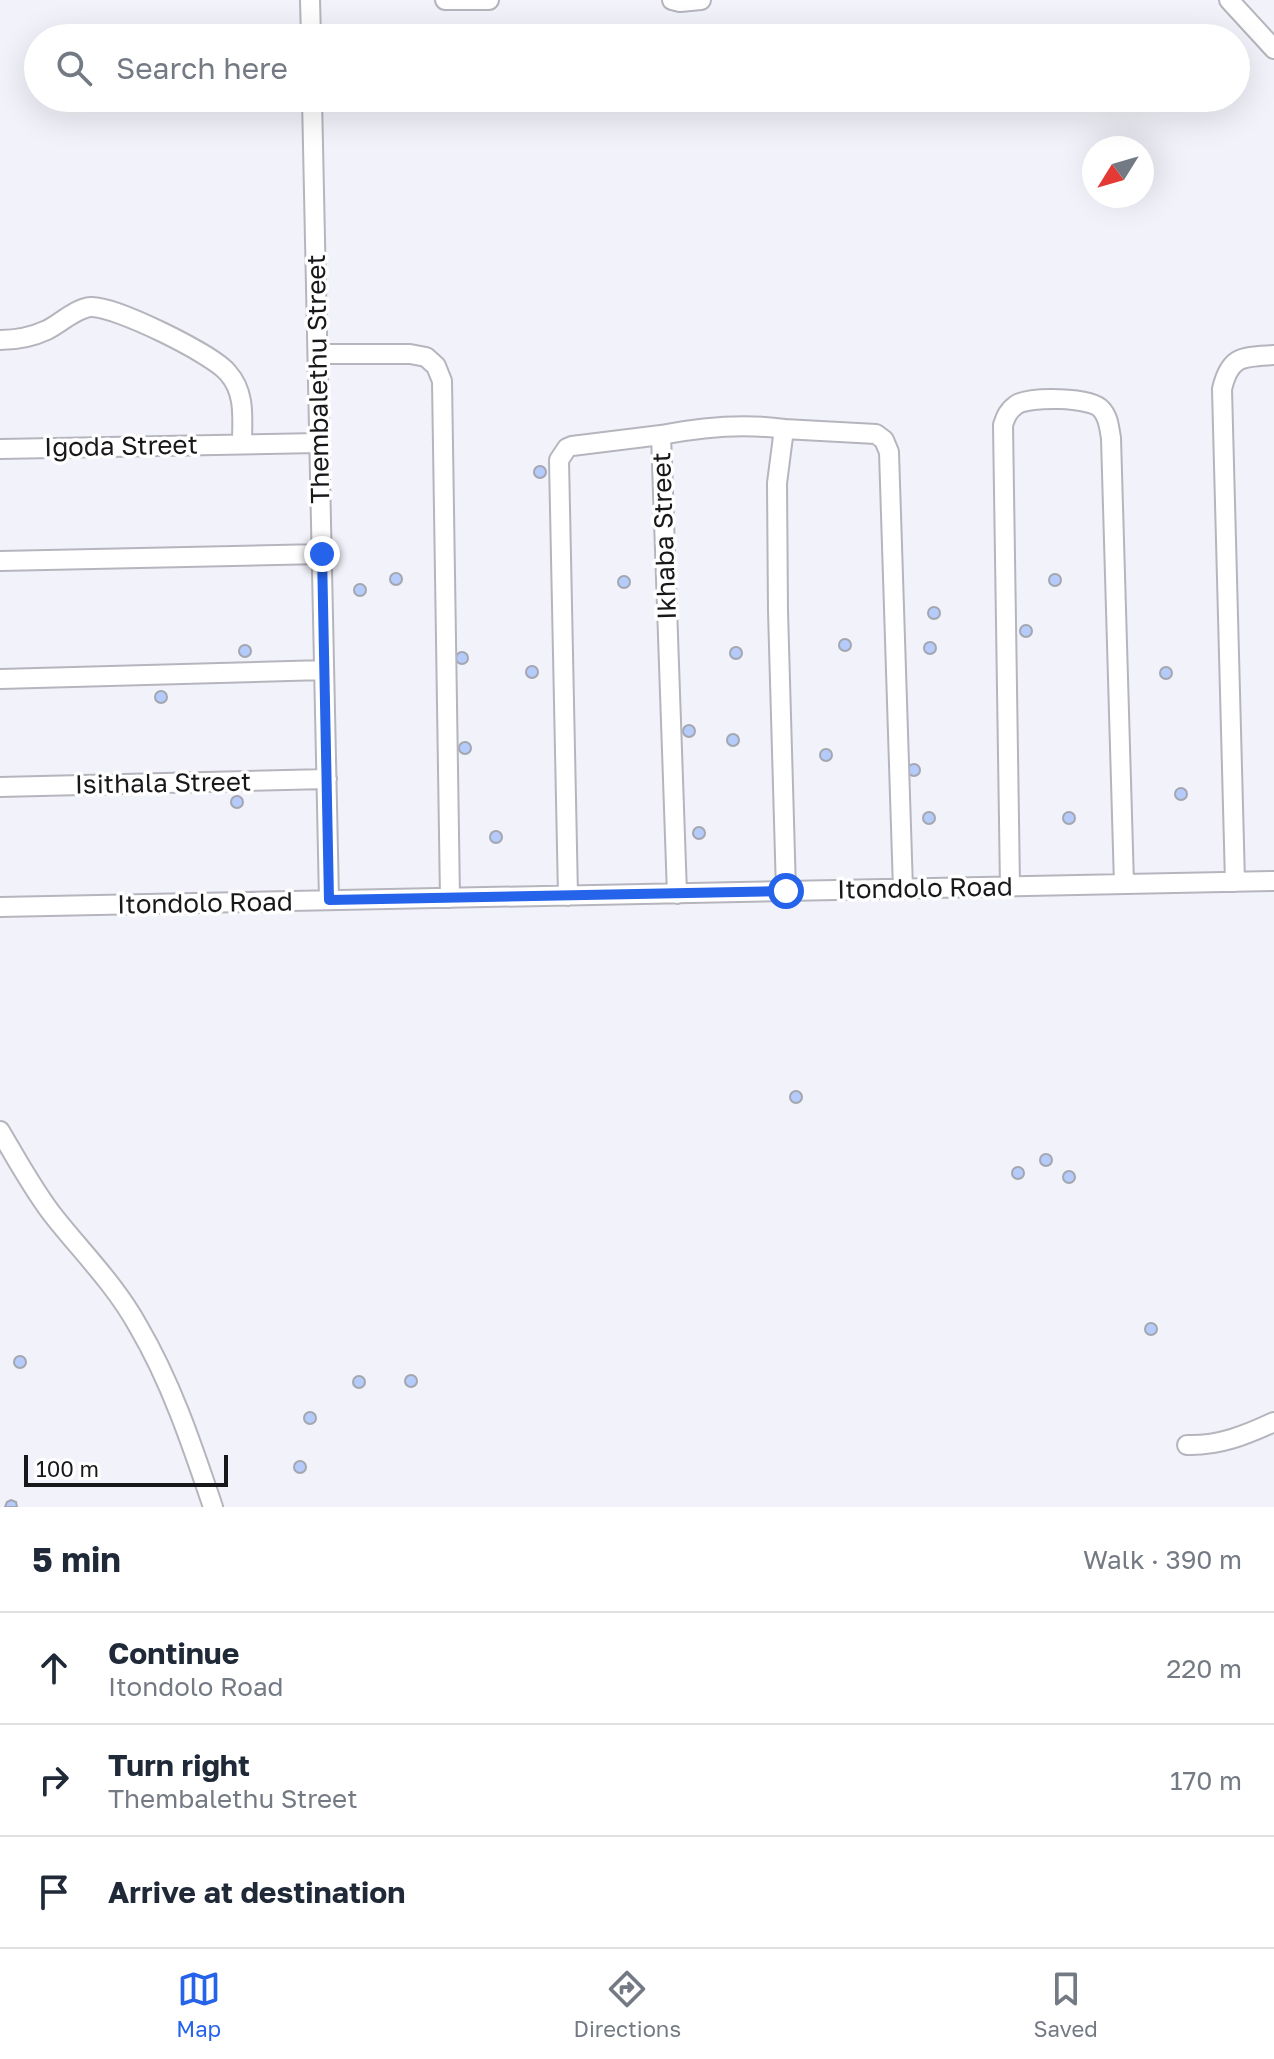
<!DOCTYPE html>
<meta charset="utf-8">
<style>
:root{--surface:#fff;--page:#f2f2f3;--text:#1f2937;--muted:#747a83;--line:#e0e1e3;--accent:#2563eb}
body{margin:0;font-family:"Golos Text",sans-serif;background:var(--page);color:var(--text)}
.compass{position:absolute;left:1082px;top:136px;width:72px;height:72px;border-radius:50%;background:var(--surface);box-shadow:0 8px 32px #0002;rotate:233deg}
.scale{position:absolute;left:24px;bottom:20px;width:204px;box-sizing:border-box;padding-left:8px;border:4px solid #18181b;border-top:0;font-size:22px;line-height:28px;white-space:nowrap;color:#18181b;-webkit-text-stroke:6px #fff;paint-order:stroke}
.stop{position:absolute;width:24px;height:24px;margin:-18px;border:6px solid #2563eb;border-radius:50%;background:#fff}
.stop.end{background:#2563eb;border-color:#fff;box-shadow:0 2px 8px #0008}
.list{margin:0;padding:0;list-style:none}
h2{display:flex;justify-content:space-between;align-items:center;height:104px;margin:0;padding:0 32px;font-size:34px}
h2 small{font-size:26px;font-weight:400;color:var(--muted)}
.list li{display:grid;grid-template-columns:52px 1fr auto;gap:24px;align-items:center;box-sizing:border-box;height:112px;padding:0 32px;border-top:2px solid var(--line)}
.list b{display:block;font-size:30px;white-space:nowrap}
.list p{margin:0;font-size:26px;white-space:nowrap;color:var(--muted)}
.list em{font-size:26px;font-style:normal;color:var(--muted)}
.icon{flex:none;width:44px;height:44px;fill:none;stroke:currentColor;stroke-width:2;stroke-linecap:round;stroke-linejoin:round}
.map{position:relative;flex:none;width:1274px;height:1507px;overflow:hidden}
.search{position:absolute;background:var(--surface);box-shadow:0 8px 32px #0002;left:24px;right:24px;top:24px;height:88px;display:flex;align-items:center;gap:20px;box-sizing:border-box;padding:0 28px;border-radius:44px;color:var(--muted);font-size:30px}
.sheet{height:440px;background:var(--surface)}
nav{display:flex;justify-content:space-around;align-items:center;box-sizing:border-box;height:112px;border-top:2px solid var(--line);background:var(--surface);font-size:22px;color:var(--muted)}
nav a{display:grid;justify-items:center;gap:4px}
nav .on{color:var(--accent)}
.map>svg:first-child{display:block}
.building{fill:#b5cbfb;stroke:#a4a7af;stroke-width:2}
.lines{fill:none;stroke-linecap:round;stroke-linejoin:round}
.minor-casing{stroke:#b6b5be;stroke-width:22}
.minor{stroke:#fff;stroke-width:18}
.route{stroke:#2563eb;stroke-width:10}
.labels{text-anchor:middle;stroke-width:7;stroke-linejoin:round;paint-order:stroke}
.street-label{font-size:26px;fill:#18181b;stroke:#fff}
</style>
<div class="map">
<svg width="1274" height="1507" viewBox="0 0 1274 1507">
<rect width="100%" height="100%" fill="#f2f2fa"/>
<!-- building -->
<path class="building" d="M534 472a6 6 0 1 1 12 0a6 6 0 1 1-12 0Z
M390 579a6 6 0 1 1 12 0a6 6 0 1 1-12 0Z
M1049 580a6 6 0 1 1 12 0a6 6 0 1 1-12 0Z
M618 582a6 6 0 1 1 12 0a6 6 0 1 1-12 0Z
M354 590a6 6 0 1 1 12 0a6 6 0 1 1-12 0Z
M928 613a6 6 0 1 1 12 0a6 6 0 1 1-12 0Z
M1020 631a6 6 0 1 1 12 0a6 6 0 1 1-12 0Z
M839 645a6 6 0 1 1 12 0a6 6 0 1 1-12 0Z
M924 648a6 6 0 1 1 12 0a6 6 0 1 1-12 0Z
M239 651a6 6 0 1 1 12 0a6 6 0 1 1-12 0Z
M730 653a6 6 0 1 1 12 0a6 6 0 1 1-12 0Z
M456 658a6 6 0 1 1 12 0a6 6 0 1 1-12 0Z
M526 672a6 6 0 1 1 12 0a6 6 0 1 1-12 0Z
M1160 673a6 6 0 1 1 12 0a6 6 0 1 1-12 0Z
M155 697a6 6 0 1 1 12 0a6 6 0 1 1-12 0Z
M683 731a6 6 0 1 1 12 0a6 6 0 1 1-12 0Z
M727 740a6 6 0 1 1 12 0a6 6 0 1 1-12 0Z
M459 748a6 6 0 1 1 12 0a6 6 0 1 1-12 0Z
M820 755a6 6 0 1 1 12 0a6 6 0 1 1-12 0Z
M908 770a6 6 0 1 1 12 0a6 6 0 1 1-12 0Z
M1175 794a6 6 0 1 1 12 0a6 6 0 1 1-12 0Z
M231 802a6 6 0 1 1 12 0a6 6 0 1 1-12 0Z
M1063 818a6 6 0 1 1 12 0a6 6 0 1 1-12 0Z
M923 818a6 6 0 1 1 12 0a6 6 0 1 1-12 0Z
M693 833a6 6 0 1 1 12 0a6 6 0 1 1-12 0Z
M490 837a6 6 0 1 1 12 0a6 6 0 1 1-12 0Z
M790 1097a6 6 0 1 1 12 0a6 6 0 1 1-12 0Z
M1040 1160a6 6 0 1 1 12 0a6 6 0 1 1-12 0Z
M1012 1173a6 6 0 1 1 12 0a6 6 0 1 1-12 0Z
M1063 1177a6 6 0 1 1 12 0a6 6 0 1 1-12 0Z
M1145 1329a6 6 0 1 1 12 0a6 6 0 1 1-12 0Z
M14 1362a6 6 0 1 1 12 0a6 6 0 1 1-12 0Z
M405 1381a6 6 0 1 1 12 0a6 6 0 1 1-12 0Z
M353 1382a6 6 0 1 1 12 0a6 6 0 1 1-12 0Z
M304 1418a6 6 0 1 1 12 0a6 6 0 1 1-12 0Z
M294 1467a6 6 0 1 1 12 0a6 6 0 1 1-12 0Z
M 11,1500 L 16,1502 L 17,1507 L 5,1507 L 7,1502 Z"/>
<g class="lines">
<!-- minor casing -->
<g class="minor-casing">
<path id="minor" d="M 310,0 L 311,38
M 445,0 L 489,0
M 672,0 L 680,2 L 701,0
M 1229,0 L 1274,49
M 312,98 L 329,900
M 0,340 C 17,340 32,337 47,330 C 61,323 76,308 91,307 C 115,306 213,354 228,373 C 246,393 242,419 242,443
M 318,354 L 410,354 L 426,357 L 436,366 L 442,381 L 450,898
M 661,435 C 702,427 743,423 784,429
M 0,449 L 319,443
M 0,561 L 322,554
M 0,679 L 324,670
M 0,787 L 327,779
M 1235,882 L 1222,389 C 1230,355 1243,357 1274,355
M 1010,886 L 1003,425 C 1006,416 1008,411 1016,405 C 1029,396 1091,397 1101,409 C 1109,417 1109,428 1111,438 L 1124,884
M 786,891 L 778,611 L 777,483 L 784,429 L 876,434 L 884,440 L 889,452 L 903,889
M 568,896 L 559,460 L 567,448 L 572,446 L 661,435 L 677,894
M 0,907 L 1274,881
M 0,1131 C 16,1158 36,1195 56,1219 C 84,1254 116,1286 138,1326 C 171,1382 192,1445 213,1507
M 1187,1445 C 1219,1446 1246,1435 1274,1422"/>
</g>
<!-- minor -->
<use href="#minor" class="minor"/>
</g>
<g class="lines">
<!-- route -->
<path class="route" d="M 322,554 L 329,900 L 786,891"/>
</g>
<g class="labels">
<!-- street labels -->
<g class="street-label">
<text transform="translate(318 379) rotate(-91)" y="9">Thembalethu Street</text>
<text transform="translate(121 446) rotate(-1)" y="9">Igoda Street</text>
<text transform="translate(664 536) rotate(-92)" y="9">Ikhaba Street</text>
<text transform="translate(163 783) rotate(-1)" y="9">Isithala Street</text>
<text transform="translate(925 888) rotate(-1)" y="9">Itondolo Road</text>
<text transform="translate(205 903) rotate(-1)" y="9">Itondolo Road</text>
</g>
</g>
</svg>
<svg class="compass" viewBox="-18 -18 36 36"><path d="M0-13l5 13h-10z" fill="#e53935"/><path d="M0 13l5-13h-10z" fill="#747a83"/></svg>
<div class="scale">100 m</div>
<div class="stop" style="left:786px;top:891px"></div>
<div class="stop end" style="left:322px;top:554px"></div>
<div class="search"><svg class="icon" aria-label="search" viewBox="0 0 24 24"><circle cx="10" cy="10" r="6"/><path d="M15 15l6 6"/></svg>Search here</div>
</div>
<section class="sheet">
<h2>5 min<small>Walk · 390 m</small></h2>
<ul class="list">
<li><svg class="icon" aria-label="ahead" viewBox="0 0 24 24"><path d="M12 20V5M6 11l6-6 6 6"/></svg><div><b>Continue</b><p>Itondolo Road</p></div><em>220 m</em></li>
<li><svg class="icon" aria-label="right" viewBox="0 0 24 24"><path d="M7 20v-9h11M14 6l5 5-5 5"/></svg><div><b>Turn right</b><p>Thembalethu Street</p></div><em>170 m</em></li>
<li><svg class="icon" aria-label="arrive" viewBox="0 0 24 24"><path d="M6 21V4h12l-3 4 3 4H6"/></svg><div><b>Arrive at destination</b></div></li>
</ul>
</section>
<nav>
<a class="on"><svg class="icon" aria-label="map" viewBox="0 0 24 24"><path d="M3 6l6-2 6 2 6-2v14l-6 2-6-2-6 2zM9 4v14M15 6v14"/></svg>Map</a>
<a><svg class="icon" aria-label="directions" viewBox="0 0 24 24"><path d="M12 3l9 9-9 9-9-9zM9 14v-3h6M13 9l2 2-2 2"/></svg>Directions</a>
<a><svg class="icon" aria-label="saved" viewBox="0 0 24 24"><path d="M7 4h10v16l-5-4-5 4z"/></svg>Saved</a>
</nav>
